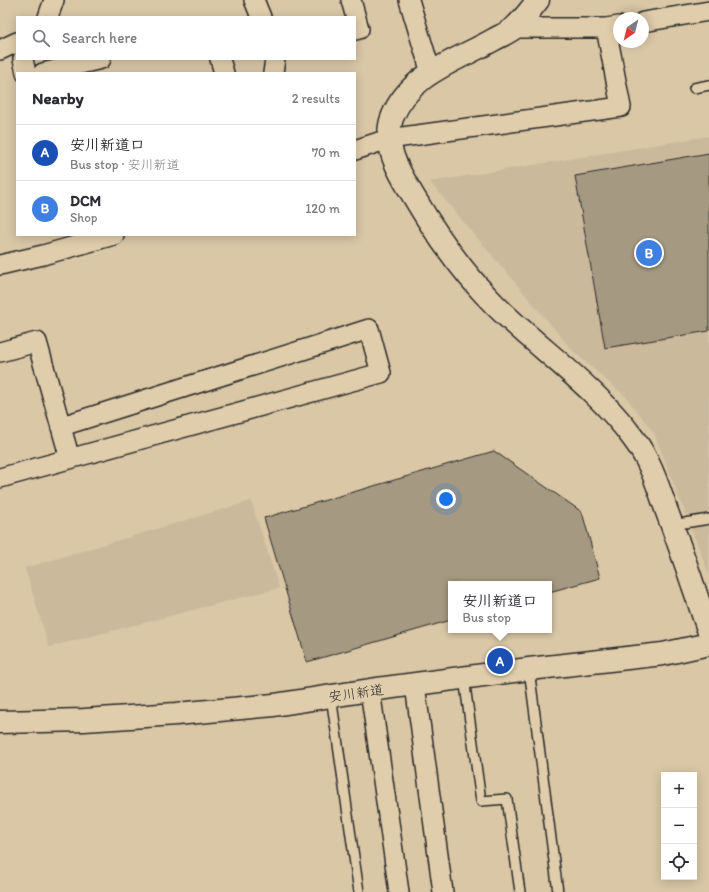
<!DOCTYPE html>
<meta charset="utf-8">
<style>
:root{--surface:#fff;--page:#f2f2f3;--text:#2b2b33;--muted:#7c7c81;--line:#e1e1e2;--accent:#111827}
body{margin:0;font-family:Itim,"Klee One",sans-serif;background:var(--page);color:var(--text)}
.controls{position:absolute;right:12px;bottom:12px;display:grid;overflow:hidden;border-radius:0px;box-shadow:0 2px 10px #0003}
.controls button{width:36px;height:36px;display:grid;place-items:center;padding:0;border:0;border-bottom:1px solid var(--line);background:var(--surface);color:var(--text);font:20px sans-serif}
.compass{position:absolute;left:613px;top:12px;width:36px;height:36px;border-radius:50%;background:var(--surface);box-shadow:0 2px 10px #0003;rotate:215deg}
.you{position:absolute;left:446px;top:499px;width:14px;height:14px;margin:-10px;border:3px solid #fff;border-radius:50%;background:#1a73e8;box-shadow:0 0 0 6px #1a73e833}
.badge{display:grid;place-items:center;width:26px;height:26px;border-radius:50%;background:var(--accent);color:#fff;font-size:13px;font-weight:700}
.pin{position:absolute;translate:-50% -50%;border:2px solid #fff;box-shadow:0 1px 4px #0006}
.popup{position:absolute;left:448px;top:581px;width:104px;height:52px;box-sizing:border-box;display:grid;place-content:center;border-radius:0px;background:var(--surface);filter:drop-shadow(0 1px 3px #0005);font-size:13px;white-space:nowrap;color:var(--muted)}
.popup b{font-size:15px;color:var(--text)}
.popup::after{content:'';position:absolute;left:50%;top:100%;margin-left:-8px;border:8px solid transparent;border-top-color:var(--surface)}
.list{margin:0;padding:0;list-style:none}
h2{display:flex;justify-content:space-between;align-items:center;height:52px;margin:0;padding:0 16px;font-size:17px}
h2 small{font-size:13px;font-weight:400;color:var(--muted)}
.list li{display:grid;grid-template-columns:26px 1fr auto;gap:12px;align-items:center;box-sizing:border-box;height:56px;padding:0 16px;border-top:1px solid var(--line)}
.list b{display:block;font-size:15px;white-space:nowrap}
.list p{margin:0;font-size:13px;white-space:nowrap;color:var(--muted)}
.list em{font-size:13px;font-style:normal;color:var(--muted)}
.icon{flex:none;width:22px;height:22px;fill:none;stroke:currentColor;stroke-width:2;stroke-linecap:round;stroke-linejoin:round}
.map{position:relative;flex:none;width:709px;height:892px;overflow:hidden}
.search{position:absolute;background:var(--surface);box-shadow:0 2px 10px #0003;left:16px;top:16px;width:340px;height:44px;display:flex;align-items:center;gap:10px;box-sizing:border-box;padding:0 14px;border-radius:0px;color:var(--muted);font-size:15px}
.panel{position:absolute;background:var(--surface);box-shadow:0 2px 10px #0003;left:16px;top:72px;width:340px;height:164px;border-radius:0px}
.map>svg:first-child{display:block}
.built{fill:#cab99b}
.building{fill:#a69981;stroke:#2b2b2b}
.lines{fill:none;stroke-linecap:round;stroke-linejoin:round}
.service-casing{stroke:#2b2b2b;stroke-width:12}
.minor-casing{stroke:#2b2b2b;stroke-width:22}
.tertiary-casing{stroke:#2b2b2b;stroke-width:25}
.service{stroke:#e0cdab;stroke-width:9}
.minor{stroke:#e0cdab;stroke-width:19}
.tertiary{stroke:#e0cdab;stroke-width:22}
.labels{text-anchor:middle;stroke-width:3.5;stroke-linejoin:round;paint-order:stroke}
.street-label{font-size:14px;fill:#2b2b2b;stroke:#e0cdab}
</style>
<div class="map">
<svg width="709" height="892" viewBox="0 0 709 892">
<rect width="100%" height="100%" fill="#d9c7a6"/>
<filter id="ink" filterUnits="userSpaceOnUse"><feTurbulence type="fractalNoise" baseFrequency=".025" numOctaves="2"/><feDisplacementMap in="SourceGraphic" scale="8" xChannelSelector="R" yChannelSelector="G"/><feConvolveMatrix kernelMatrix="1 2 1 2 8 2 1 2 1" color-interpolation-filters="sRGB"/></filter>
<g filter="url(#ink)">
<!-- built -->
<path class="built" d="M 709,136 L 709,574 L 654,433 L 626,397 L 574,352 L 430,182 Z
M 251,501 L 279,588 L 49,647 L 25,568 Z"/>
<!-- building -->
<path class="building" d="M 709,153 L 709,331 L 605,348 L 575,176 Z
M 494,451 L 582,512 L 600,578 L 549,592 L 549,584 L 451,584 L 451,620 L 307,662 L 264,518 Z"/>
<g class="lines">
<!-- service casing -->
<g class="service-casing">
<path id="service" d="M 694,88 L 709,85
M 672,525 L 709,519
M 529,669 L 558,892
M 464,678 L 481,801 L 507,799 L 520,892
M 331,696 L 359,892"/>
</g>
<!-- minor casing -->
<g class="minor-casing">
<path id="minor" d="M 254,0 L 261,17
M 351,0 L 359,29 L 355,30
M 409,0 L 431,73
M 48,17 L 54,0
M 643,22 L 709,11
M 514,28 L 606,28 L 619,26
M 0,50 L 17,42
M 23,59 L 26,73
M 220,59 L 224,73
M 43,73 L 101,59
M 273,73 L 275,59
M 355,150 L 388,139 L 621,107 L 606,28
M 0,265 L 43,255 L 114,235
M 0,352 L 37,342 L 70,459
M 0,478 L 381,373 L 369,329 L 62,426
M 415,685 L 443,892
M 370,690 L 399,892"/>
</g>
<!-- tertiary casing -->
<g class="tertiary-casing">
<path id="tertiary" d="M 538,0 C 531,9 523,20 514,28 C 508,33 500,36 493,40 C 456,61 409,74 392,118 C 382,146 400,174 414,197 C 437,236 463,273 495,305 C 540,350 595,386 633,438 C 650,460 658,486 667,512 C 682,551 695,592 709,632
M 0,722 L 84,720 L 176,714 L 274,705 L 370,690 L 529,669 L 663,654 L 709,644"/>
</g>
<!-- service -->
<use href="#service" class="service"/>
<!-- minor -->
<use href="#minor" class="minor"/>
<!-- tertiary -->
<use href="#tertiary" class="tertiary"/>
</g>
</g>
<g class="labels">
<!-- street labels -->
<g class="street-label">
<text transform="translate(356 693) rotate(-8)" y="5">安川新道</text>
</g>
</g>
</svg>
<div class="controls">
<button>+</button>
<button>−</button>
<button><svg class="icon" aria-label="locate" viewBox="0 0 24 24"><circle cx="12" cy="12" r="6"/><path d="M12 2v4M12 18v4M2 12h4M18 12h4"/></svg></button>
</div>
<svg class="compass" viewBox="-18 -18 36 36"><path d="M0-13l5 13h-10z" fill="#e53935"/><path d="M0 13l5-13h-10z" fill="#7c7c81"/></svg>
<div class="you"></div>
<div class="pin badge" style="left:500px;top:661px;background:#1a4fb4">A</div>
<div class="popup"><b>安川新道口</b>Bus stop</div>
<div class="pin badge" style="left:649px;top:253px;background:#3f7fe0">B</div>
<div class="search"><svg class="icon" aria-label="search" viewBox="0 0 24 24"><circle cx="10" cy="10" r="6"/><path d="M15 15l6 6"/></svg>Search here</div>
<section class="panel">
<h2>Nearby<small>2 results</small></h2>
<ul class="list">
<li><span class="badge" style="background:#1a4fb4">A</span><div><b>安川新道口</b><p>Bus stop · 安川新道</p></div><em>70 m</em></li>
<li><span class="badge" style="background:#3f7fe0">B</span><div><b>DCM</b><p>Shop</p></div><em>120 m</em></li>
</ul>
</section>
</div>
